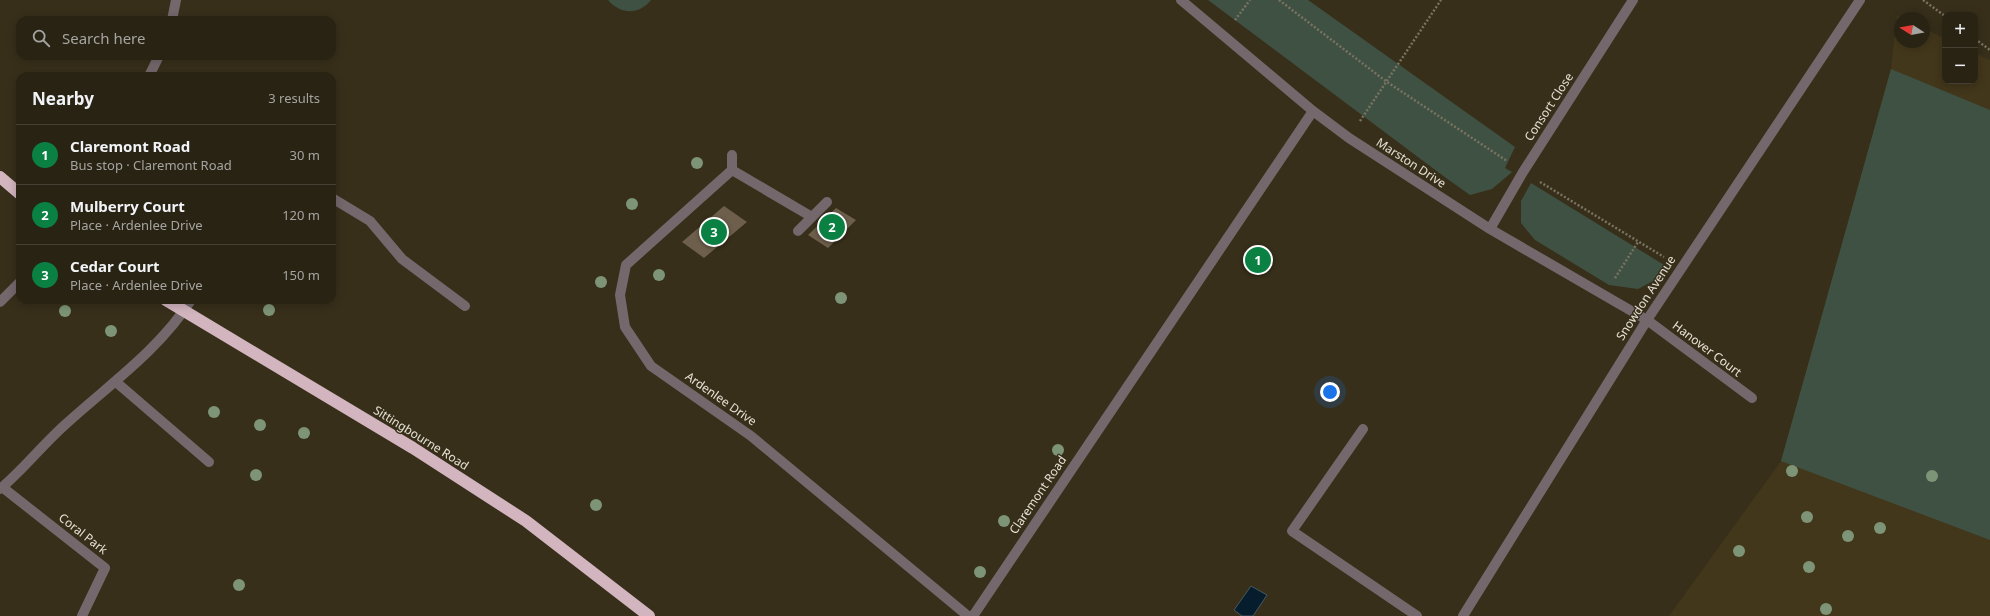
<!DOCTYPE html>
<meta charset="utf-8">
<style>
:root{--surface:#292314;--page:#352f22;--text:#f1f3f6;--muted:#a5a4a0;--line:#454034;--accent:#0b8043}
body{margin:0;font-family:"Noto Sans",sans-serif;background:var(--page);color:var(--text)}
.controls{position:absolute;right:12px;top:12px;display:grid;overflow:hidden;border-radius:8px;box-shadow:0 2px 10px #0003}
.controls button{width:36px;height:36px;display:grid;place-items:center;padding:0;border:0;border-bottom:1px solid var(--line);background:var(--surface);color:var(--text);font:20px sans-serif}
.compass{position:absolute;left:1894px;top:12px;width:36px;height:36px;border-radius:50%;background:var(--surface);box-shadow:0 2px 10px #0003;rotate:281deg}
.you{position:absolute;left:1330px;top:392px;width:14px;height:14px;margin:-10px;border:3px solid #fff;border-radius:50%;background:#1a73e8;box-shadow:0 0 0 6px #1a73e833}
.badge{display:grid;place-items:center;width:26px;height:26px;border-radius:50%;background:var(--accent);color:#fff;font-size:13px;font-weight:700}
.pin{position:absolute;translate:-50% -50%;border:2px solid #fff;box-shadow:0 1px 4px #0006}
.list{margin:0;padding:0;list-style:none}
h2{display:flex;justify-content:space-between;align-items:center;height:52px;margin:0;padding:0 16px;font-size:17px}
h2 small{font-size:13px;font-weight:400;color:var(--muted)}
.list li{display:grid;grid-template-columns:26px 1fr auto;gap:12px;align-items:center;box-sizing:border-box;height:60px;padding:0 16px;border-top:1px solid var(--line)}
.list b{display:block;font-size:15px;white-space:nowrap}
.list p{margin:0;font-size:13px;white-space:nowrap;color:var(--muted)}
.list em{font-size:13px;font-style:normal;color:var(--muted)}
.icon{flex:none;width:22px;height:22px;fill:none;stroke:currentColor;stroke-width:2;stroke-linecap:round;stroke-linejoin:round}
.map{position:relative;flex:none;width:1990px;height:616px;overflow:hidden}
.search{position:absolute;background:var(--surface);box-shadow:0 2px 10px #0003;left:16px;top:16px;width:320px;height:44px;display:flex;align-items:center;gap:10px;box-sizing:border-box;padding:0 14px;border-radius:12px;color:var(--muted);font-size:15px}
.panel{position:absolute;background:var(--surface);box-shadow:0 2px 10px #0003;left:16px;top:72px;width:320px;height:232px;border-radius:12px}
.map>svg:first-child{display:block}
.built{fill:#42371b}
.green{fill:#3f5143}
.water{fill:#061d2d;stroke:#49585f}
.building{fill:#6d5f4b}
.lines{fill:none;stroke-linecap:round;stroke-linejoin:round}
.path{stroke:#7a7361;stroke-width:2.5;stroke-dasharray:2 2;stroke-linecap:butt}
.minor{stroke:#74686c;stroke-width:10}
.highway{stroke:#d2b5bf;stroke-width:12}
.tree{fill:#7d9476}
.labels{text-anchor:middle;stroke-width:3;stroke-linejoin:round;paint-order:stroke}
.street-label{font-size:12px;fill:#e6e1d4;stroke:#372f1a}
</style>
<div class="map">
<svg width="1990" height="616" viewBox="0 0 1990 616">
<rect width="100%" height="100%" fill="#372f1a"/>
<!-- built -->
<path class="built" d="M 1897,15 L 1903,18 L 1900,18 L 1900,42 L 1924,42 L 1924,28 L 1945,39 L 1945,81 L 1975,81 L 1975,53 L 1990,60 L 1990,616 L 1669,616 L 1781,461 L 1891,69 Z"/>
<!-- green -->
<path class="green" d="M 608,0 L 651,0 C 639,15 621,15 608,0 Z
M 1208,0 L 1308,0 L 1515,147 L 1505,168 L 1512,172 L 1492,189 L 1470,195 L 1446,178 Z
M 1891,69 L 1990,110 L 1990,540 L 1781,461 Z
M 1531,183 L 1669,268 L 1653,281 L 1638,289 L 1609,285 L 1535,240 L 1521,223 L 1521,201 Z"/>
<!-- water -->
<path class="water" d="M 1251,586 L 1267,595 L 1253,616 L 1242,616 L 1234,610 Z"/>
<!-- building -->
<path class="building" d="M 724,206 L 747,222 L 704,258 L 682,242 Z
M 836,208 L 856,220 L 828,248 L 808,235 Z"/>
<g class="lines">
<!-- path -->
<path class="path" d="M 1279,0 L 1387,82 L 1507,161
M 1923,0 L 1945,16
M 1235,20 L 1250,0
M 1975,39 L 1990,50
M 1360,121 L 1441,0
M 1540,182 L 1664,257
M 1615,278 L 1638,242"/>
<!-- minor -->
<path class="minor" d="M 1181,0 L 1313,111 L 1349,138 L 1490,229 L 1647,320 L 1752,398
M 172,20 L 176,0
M 149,76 L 159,56
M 732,155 L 732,170 L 626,265 L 620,295 L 625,327 L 651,366 L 751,436 L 968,616
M 732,170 L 812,217
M 332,198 L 370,221 L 402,259 L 465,306
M 1490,229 L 1523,172 L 1633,0
M 798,231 L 827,202
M 0,302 L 20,282
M 116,382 L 209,462
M 1363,429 L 1292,531 L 1417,616
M 2,487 L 105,568 L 82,616
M 0,489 C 24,469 43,444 67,423 C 110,384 159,350 191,300
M 973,616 L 1313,111
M 1463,616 L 1647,320 L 1860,0"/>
<!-- highway -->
<path class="highway" d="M 0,177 L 20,194
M 166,300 L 413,448 L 526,521 L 649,616"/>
</g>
<!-- trees -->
<g class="tree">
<circle cx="697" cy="163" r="6"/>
<circle cx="632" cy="204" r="6"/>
<circle cx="659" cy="275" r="6"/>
<circle cx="601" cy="282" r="6"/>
<circle cx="841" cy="298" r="6"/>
<circle cx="269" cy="310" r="6"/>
<circle cx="65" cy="311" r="6"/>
<circle cx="111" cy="331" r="6"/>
<circle cx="214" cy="412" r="6"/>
<circle cx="260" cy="425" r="6"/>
<circle cx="304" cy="433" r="6"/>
<circle cx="1058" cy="450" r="6"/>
<circle cx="1792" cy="471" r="6"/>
<circle cx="256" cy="475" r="6"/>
<circle cx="1932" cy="476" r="6"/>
<circle cx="596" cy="505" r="6"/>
<circle cx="1807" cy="517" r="6"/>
<circle cx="1004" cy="521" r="6"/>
<circle cx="1880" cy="528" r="6"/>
<circle cx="1848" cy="536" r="6"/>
<circle cx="1739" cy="551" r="6"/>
<circle cx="1809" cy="567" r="6"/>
<circle cx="980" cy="572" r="6"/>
<circle cx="239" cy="585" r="6"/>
<circle cx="1826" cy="609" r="6"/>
</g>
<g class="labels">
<!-- street labels -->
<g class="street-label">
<text transform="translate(1549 107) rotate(-57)" y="4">Consort Close</text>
<text transform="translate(1411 163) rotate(33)" y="4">Marston Drive</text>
<text transform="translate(1646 298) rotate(-57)" y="4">Snowdon Avenue</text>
<text transform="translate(1707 349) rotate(37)" y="4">Hanover Court</text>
<text transform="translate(721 399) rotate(35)" y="4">Ardenlee Drive</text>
<text transform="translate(421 438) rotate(32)" y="4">Sittingbourne Road</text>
<text transform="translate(1038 495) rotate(-56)" y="4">Claremont Road</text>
<text transform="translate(83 534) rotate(38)" y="4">Coral Park</text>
</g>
</g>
</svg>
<div class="controls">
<button>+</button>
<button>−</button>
</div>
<svg class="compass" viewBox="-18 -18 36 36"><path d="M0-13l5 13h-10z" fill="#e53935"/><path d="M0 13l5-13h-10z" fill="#a5a4a0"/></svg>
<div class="you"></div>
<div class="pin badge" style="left:1258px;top:260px">1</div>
<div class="pin badge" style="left:832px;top:227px">2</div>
<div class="pin badge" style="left:714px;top:232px">3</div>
<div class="search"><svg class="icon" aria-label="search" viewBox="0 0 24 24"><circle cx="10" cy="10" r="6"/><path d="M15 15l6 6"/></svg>Search here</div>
<section class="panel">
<h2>Nearby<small>3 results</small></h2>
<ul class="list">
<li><span class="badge">1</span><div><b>Claremont Road</b><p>Bus stop · Claremont Road</p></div><em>30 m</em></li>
<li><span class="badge">2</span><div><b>Mulberry Court</b><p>Place · Ardenlee Drive</p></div><em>120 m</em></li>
<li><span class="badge">3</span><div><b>Cedar Court</b><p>Place · Ardenlee Drive</p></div><em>150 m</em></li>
</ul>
</section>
</div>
